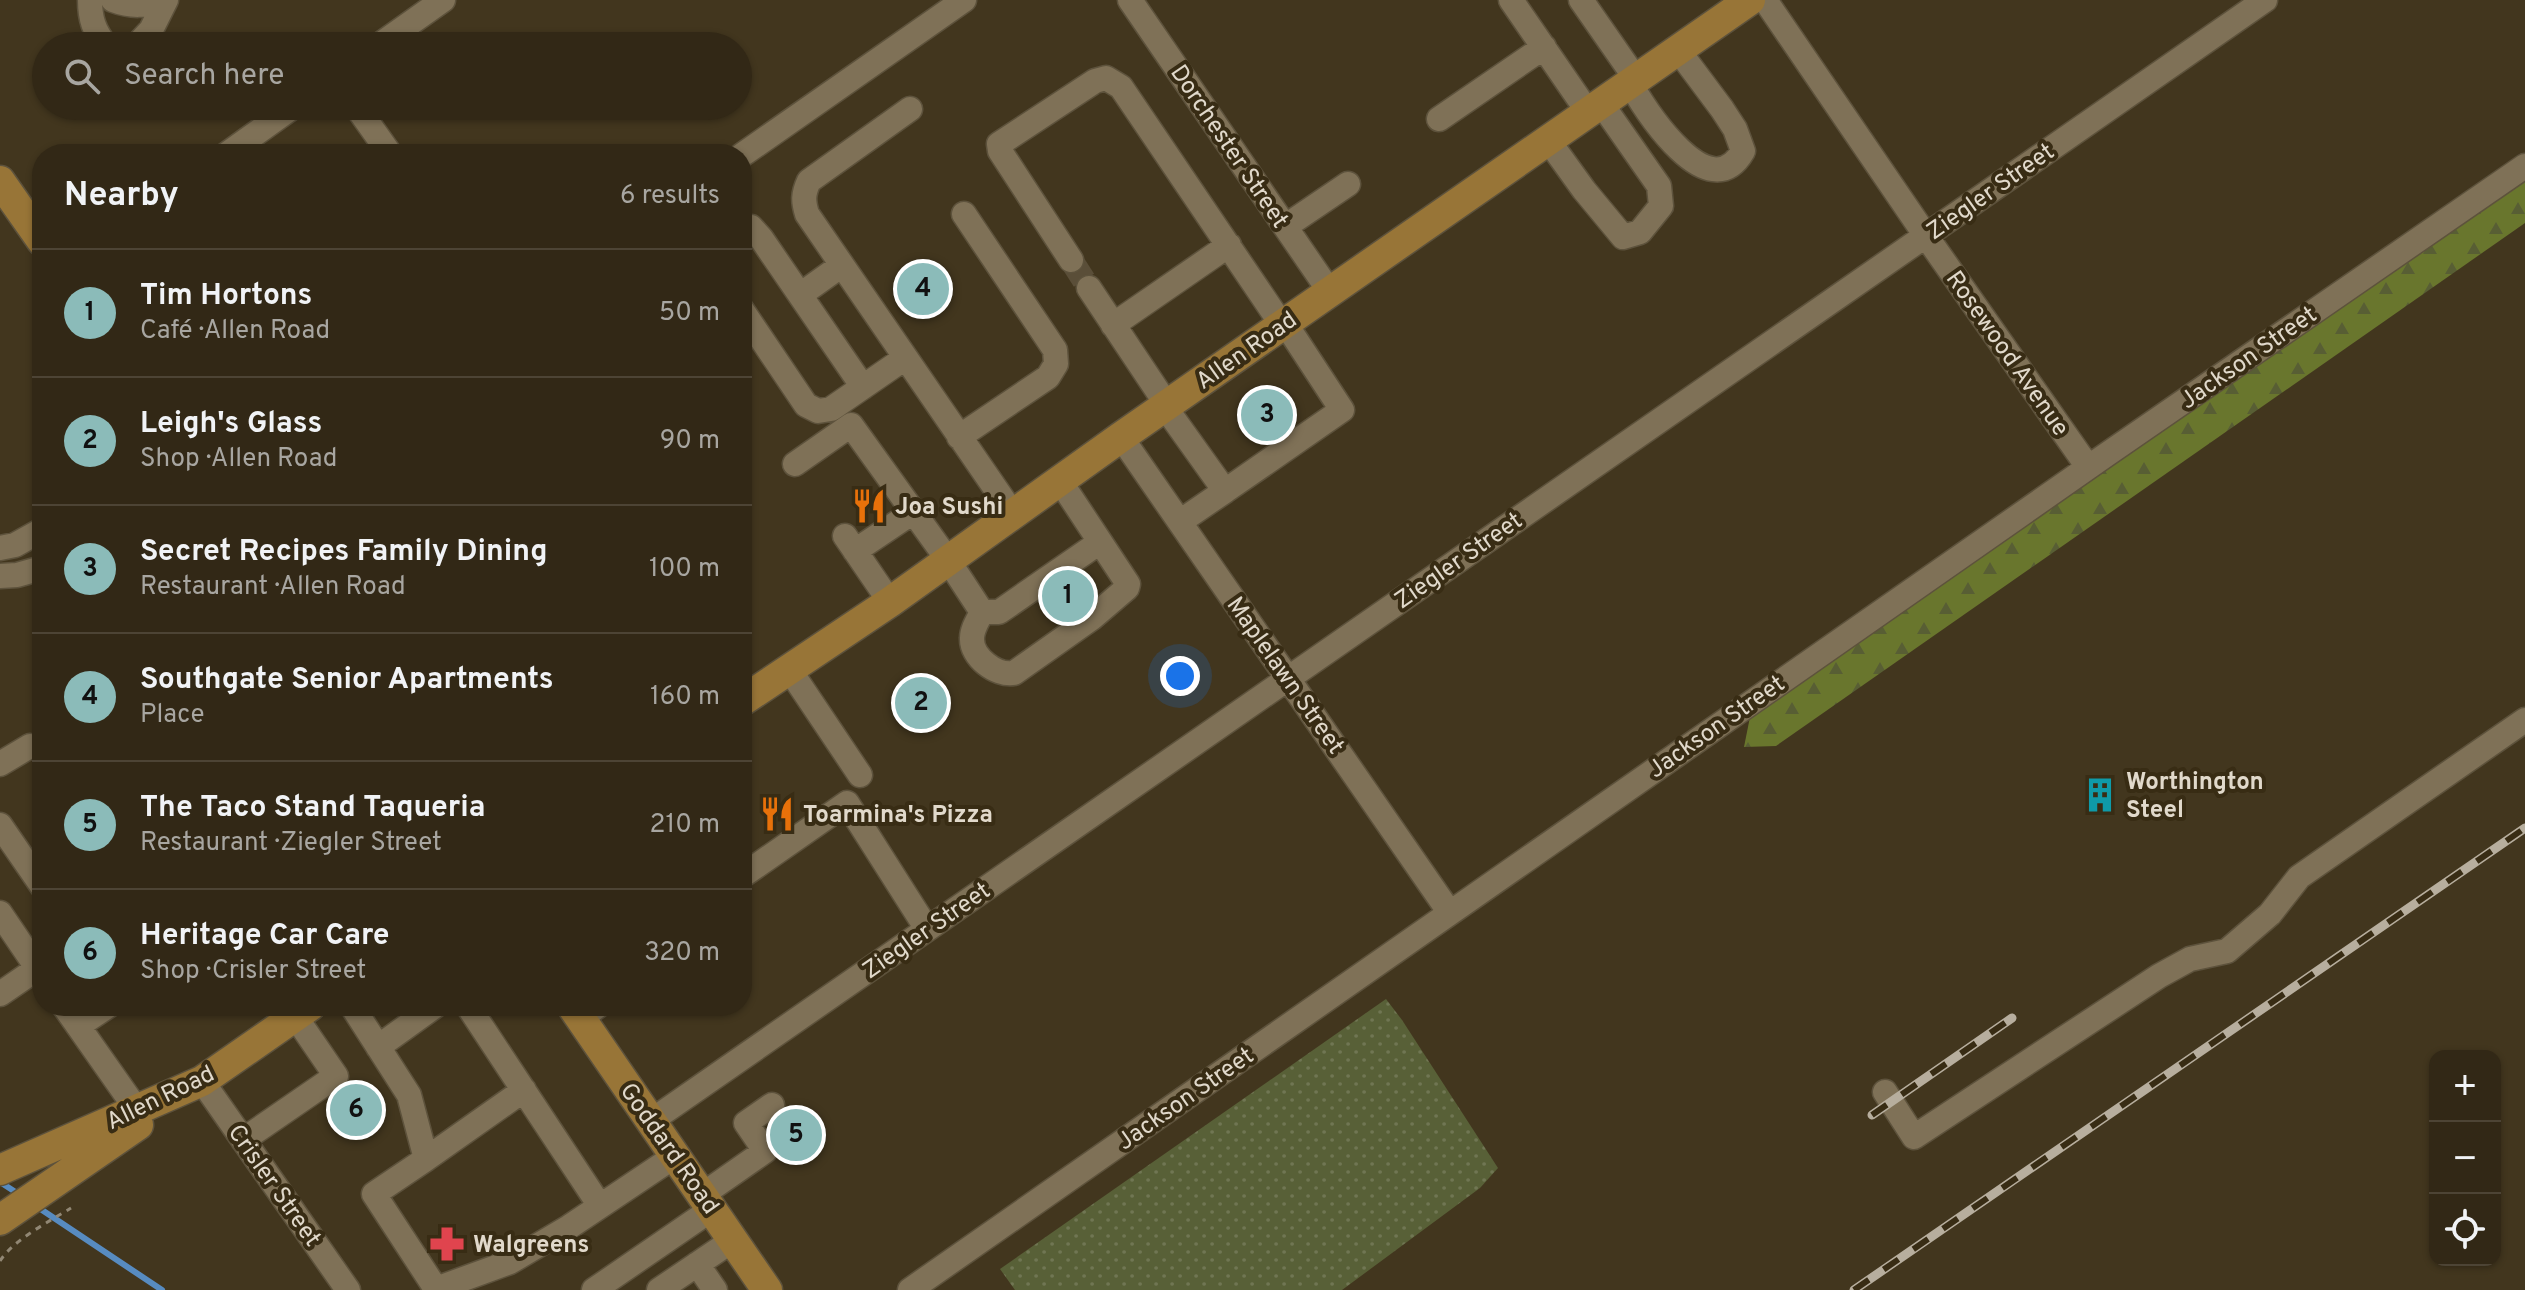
<!DOCTYPE html>
<meta charset="utf-8">
<style>
:root{--surface:#322816;--page:#3d3423;--text:#f1f3f6;--muted:#a8a6a1;--line:#4d4435;--accent:#8bbbb9}
body{margin:0;font-family:Overpass,sans-serif;background:var(--page);color:var(--text)}
.controls{position:absolute;right:24px;bottom:24px;display:grid;overflow:hidden;border-radius:16px;box-shadow:0 2px 6px #0004}
.controls button{width:72px;height:72px;display:grid;place-items:center;padding:0;border:0;border-bottom:2px solid var(--line);background:var(--surface);color:var(--text);font:40px sans-serif}
.you{position:absolute;left:1180px;top:676px;width:28px;height:28px;margin:-20px;border:6px solid #fff;border-radius:50%;background:#1a73e8;box-shadow:0 0 0 12px #1a73e833}
.badge{display:grid;place-items:center;width:52px;height:52px;border-radius:50%;background:var(--accent);color:#111;font-size:26px;font-weight:700}
.pin{position:absolute;translate:-50% -50%;border:4px solid #fff;box-shadow:0 2px 8px #0006}
.list{margin:0;padding:0;list-style:none}
h2{display:flex;justify-content:space-between;align-items:center;height:104px;margin:0;padding:0 32px;font-size:34px}
h2 small{font-size:26px;font-weight:400;color:var(--muted)}
.list li{display:grid;grid-template-columns:52px 1fr auto;gap:24px;align-items:center;box-sizing:border-box;height:128px;padding:0 32px;border-top:2px solid var(--line)}
.list b{display:block;font-size:30px;white-space:nowrap}
.list p{margin:0;font-size:26px;white-space:nowrap;color:var(--muted)}
.list em{font-size:26px;font-style:normal;color:var(--muted)}
.icon{flex:none;width:44px;height:44px;fill:none;stroke:currentColor;stroke-width:2;stroke-linecap:round;stroke-linejoin:round}
.map{position:relative;flex:none;width:2525px;height:1290px;overflow:hidden}
.search{position:absolute;background:var(--surface);box-shadow:0 2px 6px #0004;left:32px;top:32px;width:720px;height:88px;display:flex;align-items:center;gap:20px;box-sizing:border-box;padding:0 28px;border-radius:44px;color:var(--muted);font-size:30px}
.panel{position:absolute;background:var(--surface);box-shadow:0 2px 6px #0004;left:32px;top:144px;width:720px;height:872px;border-radius:32px}
.map>svg:first-child{display:block}
.grass{fill:url(#grass-dots)}
.forest{fill:url(#forest-firs)}
.lines{fill:none;stroke-linecap:round;stroke-linejoin:round}
.stream{stroke:#578bc0;stroke-width:6}
.minor-tunnel{stroke:#5a4e38;stroke-width:24;stroke-dasharray:24 12;stroke-linecap:butt}
.minor-casing{stroke:#5d523c;stroke-width:27}
.major-casing{stroke:#5d523c;stroke-width:33}
.path{stroke:#918774;stroke-width:3;stroke-dasharray:6 6;stroke-linecap:butt}
.minor{stroke:#7f7157;stroke-width:24}
.major{stroke:#987537;stroke-width:30}
.rail-casing{stroke:#b7ae9e;stroke-width:9}
.rail{stroke:#382c14;stroke-width:6;stroke-dasharray:18;stroke-linecap:butt}
.labels{text-anchor:middle;stroke-width:8;stroke-linejoin:round;paint-order:stroke}
.street-label{font-size:24px;fill:#e1d9cb;stroke:#382c14}
.poi-label{font-size:24px;font-weight:bold;fill:#e1d9cb;stroke:#382c14;text-anchor:start}
</style>
<div class="map">
<svg width="2525" height="1290" viewBox="0 0 2525 1290">
<defs>
<pattern id="grass-dots" width="8" height="8" patternUnits="userSpaceOnUse" patternTransform="scale(2)"><rect width="8" height="8" fill="#586037"/><path d="M2 2h.1M6 6h.1" fill="none" stroke="#707653" stroke-width="1.8" stroke-linecap="round"/></pattern>
<pattern id="forest-firs" width="22" height="20" patternUnits="userSpaceOnUse" patternTransform="scale(2)"><rect width="22" height="20" fill="#69762d"/><path d="M5 1l3.5 6h-7zM16 11l3.5 6h-7z" fill="#585e34"/></pattern>
</defs>
<rect width="100%" height="100%" fill="#42361e"/>
<!-- grass -->
<path class="grass" d="M 1386,999 L 1402,1020 L 1498,1168 L 1480,1188 L 1342,1290 L 1015,1290 L 1000,1269 Z"/>
<!-- forest -->
<path class="forest" d="M 2525,177 L 2525,223 L 1776,746 L 1744,747 L 1751,712 Z"/>
<g class="lines">
<!-- stream -->
<path class="stream" d="M 0,1182 L 20,1195
M 36,1206 L 162,1290"/>
<!-- minor-tunnel -->
<path class="minor-tunnel" d="M 1071,260 L 1089,288"/>
<!-- minor casing -->
<g class="minor-casing">
<path id="minor" d="M 90,0 C 90,19 94,31 106,46
M 113,0 C 131,7 146,6 165,0
M 1130,0 L 1330,292
M 1511,0 L 1588,112
M 1581,0 L 1636,79
M 1765,0 L 1926,236 L 2088,467
M 136,46 L 151,30 L 166,0
M 378,46 L 443,0
M 1630,83 C 1646,111 1709,210 1743,151 L 1735,129 L 1722,109 L 1678,50
M 356,106 L 390,154
M 910,109 L 809,181 C 803,194 803,201 807,214 L 1013,514
M 1439,119 L 1544,47
M 1548,140 L 1584,190 L 1623,237 L 1640,232 L 1661,206 L 1659,186 L 1601,103
M 227,154 L 294,106
M 742,155 L 964,0
M 1286,226 L 1348,184
M 742,227 L 751,227 L 761,238 L 863,387
M 1071,260 L 1000,151 L 999,144 L 1095,81 L 1106,78 L 1121,87 L 1282,325
M 1089,288 L 1167,405
M 800,295 L 842,265
M 742,310 L 806,405 L 818,411 L 831,409 L 905,358
M 1113,325 L 1229,245
M 1165,407 L 1225,491 L 1342,410 L 1285,323
M 959,437 L 1048,377 L 1056,364 L 1055,350 L 964,214
M 1121,437 L 1450,913
M 795,464 L 851,425 L 948,560 L 982,612
M 1060,481 L 1128,584 L 1127,588 L 1092,618 L 1014,673 C 996,676 971,657 972,638 C 972,629 978,620 982,612 L 999,612 L 1100,542
M 1181,521 L 1225,491
M 845,536 L 890,602
M 0,548 L 15,545 L 42,530
M 855,551 L 913,512
M 0,576 L 17,575 L 42,568
M 789,669 L 860,775
M 0,764 L 30,746
M 0,825 L 42,886
M 742,876 L 847,803 L 927,929
M 0,913 L 42,975
M 0,994 L 38,968
M 64,1006 L 137,1110
M 352,1006 L 409,1095 L 426,1159 L 374,1194 L 436,1289 L 510,1262 L 569,1227 L 675,1156
M 468,1006 L 600,1206
M 581,1018 L 598,1006
M 78,1026 L 108,1006
M 378,1047 L 435,1006
M 202,1081 L 348,1290
M 1885,1092 L 1914,1137 L 2159,976 L 2190,959 L 2227,951 L 2270,914 L 2299,877 L 2525,720
M 651,1121 L 2265,0
M 243,1140 L 336,1076 L 295,1016
M 426,1159 L 524,1090
M 702,1195 L 765,1151 L 746,1123 L 772,1105
M 697,1264 L 715,1290
M 594,1290 L 712,1209
M 659,1290 L 733,1240
M 910,1290 L 2106,455 L 2525,166"/>
</g>
<!-- major casing -->
<g class="major-casing">
<path id="major" d="M 0,181 L 42,241
M 742,701 L 890,602 L 1121,437 L 1750,0
M 572,1006 L 767,1290
M 0,1170 L 202,1081 L 310,1006
M 0,1220 L 138,1125"/>
</g>
<!-- path -->
<path class="path" d="M 0,1261 C 13,1240 50,1221 71,1208"/>
<!-- minor -->
<use href="#minor" class="minor"/>
<!-- major -->
<use href="#major" class="major"/>
<!-- rail casing -->
<g class="rail-casing">
<path id="rail" d="M 1872,1115 L 2012,1018
M 1854,1290 L 2525,828"/>
</g>
<!-- rail -->
<use href="#rail" class="rail"/>
</g>
<!-- icons -->
<defs>
<g id="restaurant-bare" transform="scale(2.76)"><path d="M-5-6h1v4h1v-4h1v4h1v-4h1v5L-1.5 .5V6h-2V.5L-5-1ZM5-6V6H3V1.5H1.5Q1.5-4 5-6Z" fill="#e8710a" stroke="#382c14" stroke-width="2.5" paint-order="stroke"/></g>
<g id="building-bare" transform="scale(2.76)"><path d="M-4-6H4V6H1V3H-1V6H-4ZM-2.5-4.3h1.7v1.8h-1.7ZM.8-4.3h1.7v1.8H.8ZM-2.5-1h1.7V.8h-1.7ZM.8-1h1.7V.8H.8Z" fill="#0f9aa8" stroke="#382c14" stroke-width="2.5" paint-order="stroke"/></g>
<g id="pharmacy-bare" transform="scale(2.76)"><path d="M-2-6h4v4h4v4h-4v4h-4v-4h-4v-4h4Z" fill="#e0444e" stroke="#382c14" stroke-width="2.5" paint-order="stroke"/></g>
</defs>
<g fill-rule="evenodd">
<use href="#restaurant-bare" x="869" y="506"/>
<use href="#building-bare" x="2100" y="795"/>
<use href="#restaurant-bare" x="777" y="814"/>
<use href="#pharmacy-bare" x="447" y="1244"/>
</g>
<g class="labels">
<!-- street labels -->
<g class="street-label">
<text transform="translate(1230 146) rotate(56)" y="8">Dorchester Street</text>
<text transform="translate(1990 191) rotate(-35)" y="8">Ziegler Street</text>
<text transform="translate(1246 350) rotate(-35)" y="8">Allen Road</text>
<text transform="translate(2008 353) rotate(55)" y="8">Rosewood Avenue</text>
<text transform="translate(2248 357) rotate(-35)" y="8">Jackson Street</text>
<text transform="translate(1458 560) rotate(-35)" y="8">Ziegler Street</text>
<text transform="translate(1286 675) rotate(55)" y="8">Maplelawn Street</text>
<text transform="translate(1716 726) rotate(-35)" y="8">Jackson Street</text>
<text transform="translate(926 930) rotate(-35)" y="8">Ziegler Street</text>
<text transform="translate(160 1097) rotate(-26)" y="8">Allen Road</text>
<text transform="translate(1185 1098) rotate(-35)" y="8">Jackson Street</text>
<text transform="translate(670 1148) rotate(55)" y="8">Goddard Road</text>
<text transform="translate(275 1185) rotate(55)" y="8">Crisler Street</text>
</g>
<!-- poi labels -->
<g class="poi-label">
<text x="895" y="514">Joa Sushi</text>
<text x="2126" y="789">Worthington<tspan x="2126" dy="28">Steel</tspan></text>
<text x="803" y="822">Toarmina's Pizza</text>
<text x="473" y="1252">Walgreens</text>
</g>
</g>
</svg>
<div class="controls">
<button>+</button>
<button>−</button>
<button><svg class="icon" aria-label="locate" viewBox="0 0 24 24"><circle cx="12" cy="12" r="6"/><path d="M12 2v4M12 18v4M2 12h4M18 12h4"/></svg></button>
</div>
<div class="you"></div>
<div class="pin badge" style="left:1068px;top:596px">1</div>
<div class="pin badge" style="left:921px;top:703px">2</div>
<div class="pin badge" style="left:1267px;top:415px">3</div>
<div class="pin badge" style="left:923px;top:289px">4</div>
<div class="pin badge" style="left:796px;top:1135px">5</div>
<div class="pin badge" style="left:356px;top:1110px">6</div>
<div class="search"><svg class="icon" aria-label="search" viewBox="0 0 24 24"><circle cx="10" cy="10" r="6"/><path d="M15 15l6 6"/></svg>Search here</div>
<section class="panel">
<h2>Nearby<small>6 results</small></h2>
<ul class="list">
<li><span class="badge">1</span><div><b>Tim Hortons</b><p>Café · Allen Road</p></div><em>50 m</em></li>
<li><span class="badge">2</span><div><b>Leigh's Glass</b><p>Shop · Allen Road</p></div><em>90 m</em></li>
<li><span class="badge">3</span><div><b>Secret Recipes Family Dining</b><p>Restaurant · Allen Road</p></div><em>100 m</em></li>
<li><span class="badge">4</span><div><b>Southgate Senior Apartments</b><p>Place</p></div><em>160 m</em></li>
<li><span class="badge">5</span><div><b>The Taco Stand Taqueria</b><p>Restaurant · Ziegler Street</p></div><em>210 m</em></li>
<li><span class="badge">6</span><div><b>Heritage Car Care</b><p>Shop · Crisler Street</p></div><em>320 m</em></li>
</ul>
</section>
</div>
